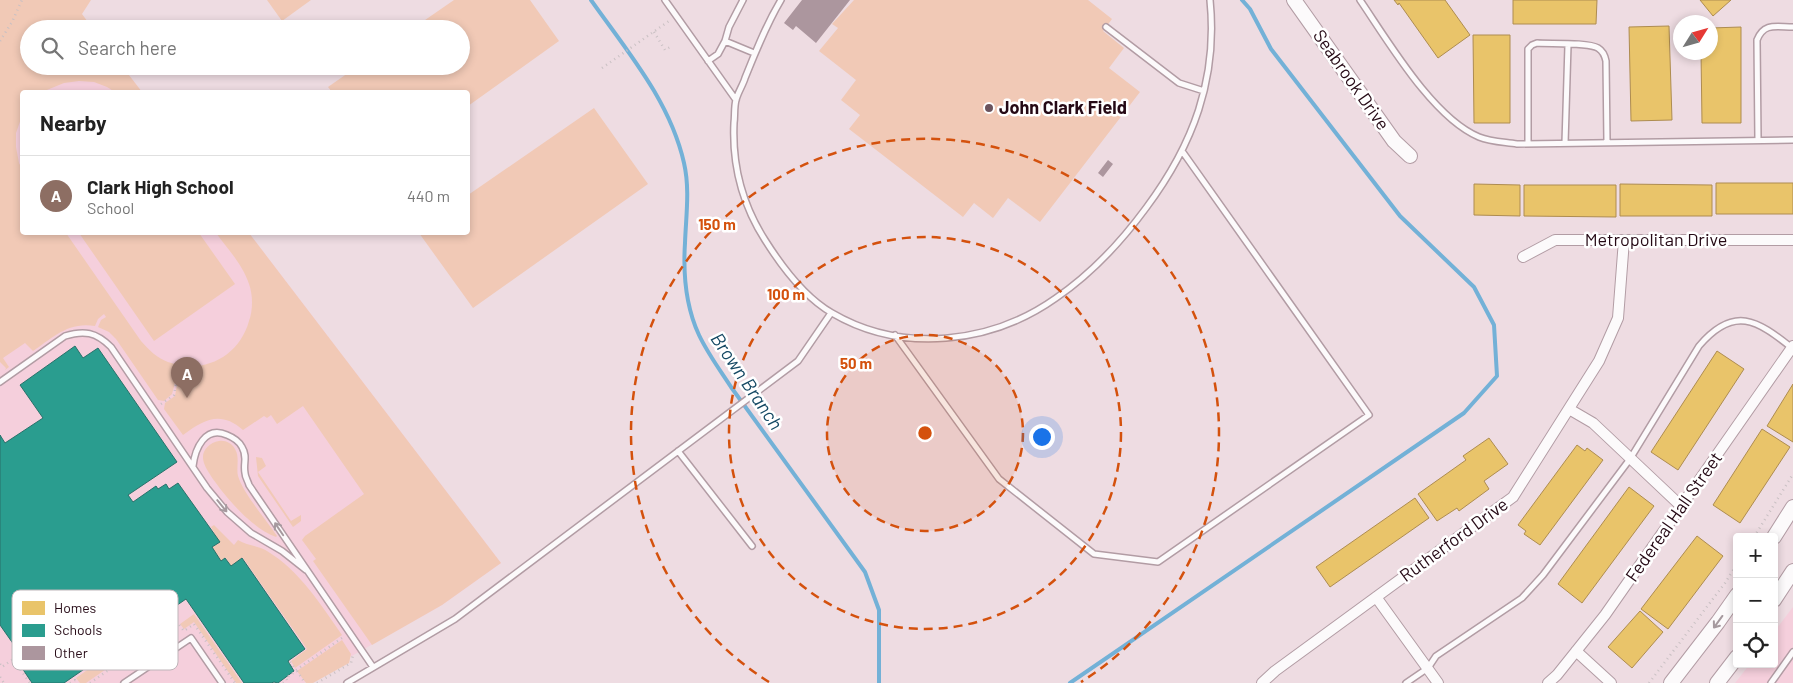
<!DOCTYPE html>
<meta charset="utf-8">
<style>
:root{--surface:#fff;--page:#f2f2f2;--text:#222;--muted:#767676;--line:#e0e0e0;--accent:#6b535d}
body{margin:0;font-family:Barlow,sans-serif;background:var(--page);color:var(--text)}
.controls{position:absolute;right:15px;bottom:15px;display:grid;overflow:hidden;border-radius:5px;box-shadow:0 2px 8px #0003}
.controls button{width:45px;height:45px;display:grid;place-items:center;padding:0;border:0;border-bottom:1px solid var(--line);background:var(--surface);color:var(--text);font:25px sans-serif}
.compass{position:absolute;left:1673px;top:15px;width:45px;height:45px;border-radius:50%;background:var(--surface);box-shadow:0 2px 8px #0003;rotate:53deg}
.you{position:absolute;left:1041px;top:436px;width:18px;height:18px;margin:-12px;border:4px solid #fff;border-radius:50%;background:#1a73e8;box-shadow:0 0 0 8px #1a73e833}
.badge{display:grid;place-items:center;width:32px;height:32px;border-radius:50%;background:var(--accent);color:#fff;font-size:16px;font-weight:700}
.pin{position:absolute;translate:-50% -41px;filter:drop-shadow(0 1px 2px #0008)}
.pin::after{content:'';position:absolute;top:26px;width:18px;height:15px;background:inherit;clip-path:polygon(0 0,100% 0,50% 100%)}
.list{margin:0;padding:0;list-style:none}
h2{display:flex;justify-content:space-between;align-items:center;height:65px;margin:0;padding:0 20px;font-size:21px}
h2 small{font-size:16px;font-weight:400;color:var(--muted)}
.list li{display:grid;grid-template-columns:32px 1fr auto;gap:15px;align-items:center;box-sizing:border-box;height:80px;padding:0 20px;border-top:1px solid var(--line)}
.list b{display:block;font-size:19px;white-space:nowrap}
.list p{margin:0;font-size:16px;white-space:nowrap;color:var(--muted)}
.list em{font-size:16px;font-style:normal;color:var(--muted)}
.icon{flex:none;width:28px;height:28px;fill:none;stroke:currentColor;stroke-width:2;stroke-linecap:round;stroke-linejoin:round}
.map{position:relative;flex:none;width:1793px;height:683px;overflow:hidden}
.search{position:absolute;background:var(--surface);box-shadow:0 2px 8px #0003;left:20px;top:20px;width:450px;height:55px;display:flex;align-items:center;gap:12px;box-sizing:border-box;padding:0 18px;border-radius:28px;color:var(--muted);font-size:19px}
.panel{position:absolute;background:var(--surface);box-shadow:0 2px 8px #0003;left:20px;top:90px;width:450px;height:145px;border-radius:5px}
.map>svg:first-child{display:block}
.built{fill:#f5cfdc}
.green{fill:#f1c9b6}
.homes{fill:#e9c46a;stroke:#ae8c50}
.schools{fill:#2a9d8f;stroke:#28716a}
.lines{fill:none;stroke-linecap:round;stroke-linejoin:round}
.stream{stroke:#73b1d7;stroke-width:4}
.building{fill:#ac969e}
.lane-casing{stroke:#b29ca4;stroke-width:8}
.street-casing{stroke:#b29ca4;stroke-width:12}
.secondary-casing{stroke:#b29ca4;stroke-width:16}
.path{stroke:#c9c0c3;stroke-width:2.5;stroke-dasharray:1 4;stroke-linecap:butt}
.lane{stroke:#fcfafb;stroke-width:5}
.street{stroke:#fcfafb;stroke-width:10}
.secondary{stroke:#fcfafb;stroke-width:14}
.oneway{stroke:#a69a9f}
.ring{fill:none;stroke:#d4510d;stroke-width:2.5;stroke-dasharray:9 6}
.poi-dot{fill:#6b535d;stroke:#fff;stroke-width:2}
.labels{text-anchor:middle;stroke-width:5;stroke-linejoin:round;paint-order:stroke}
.street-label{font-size:18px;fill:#250915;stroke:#fff}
.poi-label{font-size:18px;font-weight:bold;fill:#250915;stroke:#fff;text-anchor:start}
.water-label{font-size:19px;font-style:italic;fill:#144863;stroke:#fff}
.key{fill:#fff;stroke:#beb5b9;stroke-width:1}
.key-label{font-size:14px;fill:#250915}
.centre{fill:#d4510d;stroke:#fff;stroke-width:2.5}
.ring-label{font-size:15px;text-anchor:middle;font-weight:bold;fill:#d4510d;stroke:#fff;stroke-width:5;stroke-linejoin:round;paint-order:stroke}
</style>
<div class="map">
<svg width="1793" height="683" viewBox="0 0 1793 683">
<rect width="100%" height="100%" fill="#eedce2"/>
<!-- built -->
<path class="built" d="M 29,66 L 122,66 L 142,92 L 22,92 L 22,232 L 249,233 L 501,563 L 442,605 L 304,683 L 0,683 L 0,72 Z
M 1793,607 L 1793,683 L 1735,683 L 1750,664 L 1774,664 L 1774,632 Z"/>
<!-- green -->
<path class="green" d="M 0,0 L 91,0 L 82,14 L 93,29 L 29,29 L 29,66 L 122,66 L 142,92 L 115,92 L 107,87 L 94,82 L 79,81 L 64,83 L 42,92 L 22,92 L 22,116 L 16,133 L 16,147 L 19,163 L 22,169 L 22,232 L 66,233 L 141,341 C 149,350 157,358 168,362 C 203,375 239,357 249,321 C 253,310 253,295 249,284 C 243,265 227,248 216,233 L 249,233 L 501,563 L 442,605 L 372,645 L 313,561 L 316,559 L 302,540 L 305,536 L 364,494 L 303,406 L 277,424 L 271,415 L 267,418 L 264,416 L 243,430 C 220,410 204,420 183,435 L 164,409 L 165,403 L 175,396 L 178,379 L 176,379 L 172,394 L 164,401 L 158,400 L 116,339 L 109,332 L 98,327 L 101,320 L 106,317 L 104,314 L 98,319 L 95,326 C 68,321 51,339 33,351 L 25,343 L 3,358 L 9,367 L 5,370 L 6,368 L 0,362 Z
M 267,0 L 311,0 L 282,21 Z
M 454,0 L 530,0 L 559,41 L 468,106 L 468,92 L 332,92 L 328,87 L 358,66 L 461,66 L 461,29 L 412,29 Z
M 854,0 L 1088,0 L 1112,19 L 1103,31 L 1124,48 L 1109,68 L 1140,92 L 1040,222 L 1008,198 L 993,218 L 974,203 L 963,217 L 849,129 L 860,115 L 841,100 L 856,80 L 819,51 L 838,28 L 832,24 Z
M 594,108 L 648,184 L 473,308 L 419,233 L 468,232 L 468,195 Z
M 79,233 L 199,233 L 235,284 L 154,341 Z
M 219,441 C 225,440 232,443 235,449 C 240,457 236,468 238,476 C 243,493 267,521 277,536 L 276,537 C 265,533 256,526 247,518 C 236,509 208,476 204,463 C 200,452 208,443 219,441 Z
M 256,457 L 262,458 L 266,466 L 258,472 L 291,521 L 301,515 L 301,521 L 293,527 L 258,476 Z
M 214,525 L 234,545 L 238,540 C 247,546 258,545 267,551 C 300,571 321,605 342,635 L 295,668 L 291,661 L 307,649 L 243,558 L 231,566 L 226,558 L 221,561 L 212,547 L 219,542 L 211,527 Z
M 194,614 L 242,683 L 236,683 L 194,622 L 184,629 L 180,624 Z
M 342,640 L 351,654 L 349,663 L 313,683 L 306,683 L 297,671 Z
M 121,646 L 127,655 L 116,662 L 114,659 L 110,662 L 112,665 L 86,683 L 80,683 L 76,678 Z"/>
<!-- homes -->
<path class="homes" d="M 1394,0 L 1445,0 L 1470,35 L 1438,58 L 1399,3 L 1398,5 Z
M 1513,0 L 1597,0 L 1596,24 L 1513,24 Z
M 1700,0 L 1731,0 L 1713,16 Z
M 1669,26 L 1672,120 L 1631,121 L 1629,27 Z
M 1741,27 L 1741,123 L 1702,123 L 1701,52 L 1710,52 L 1710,28 Z
M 1473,35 L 1510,35 L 1510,123 L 1474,123 Z
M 1716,183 L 1793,183 L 1793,214 L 1716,214 Z
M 1474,184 L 1520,185 L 1520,216 L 1474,215 Z
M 1620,184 L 1712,185 L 1712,216 L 1620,216 Z
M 1524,185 L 1616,185 L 1616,217 L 1524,216 Z
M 1717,351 L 1744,369 L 1678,470 L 1651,452 Z
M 1793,384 L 1793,442 L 1767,426 Z
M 1762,429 L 1790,447 L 1740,523 L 1713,505 Z
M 1489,438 L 1508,464 L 1484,481 L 1489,489 L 1459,511 L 1457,508 L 1437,521 L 1418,494 L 1466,460 L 1463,456 Z
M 1577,445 L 1585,451 L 1587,448 L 1603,460 L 1540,545 L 1524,534 L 1526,531 L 1518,525 Z
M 1629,487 L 1654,506 L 1582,603 L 1558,584 Z
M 1415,498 L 1429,518 L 1330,587 L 1316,567 Z
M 1697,536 L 1723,556 L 1668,629 L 1641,609 Z
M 1640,611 L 1663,632 L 1632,668 L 1608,647 Z"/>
<!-- schools -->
<path class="schools" d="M 75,346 L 83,358 L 98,348 L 177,462 L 128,495 L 133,502 L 156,486 L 158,489 L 166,484 L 169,489 L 178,483 L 220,542 L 212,547 L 221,561 L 225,558 L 231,566 L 242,558 L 305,649 L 288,661 L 294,671 L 278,683 L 274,682 L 271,683 L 244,683 L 186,599 L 64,683 L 32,683 L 16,659 L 21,655 L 0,625 L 0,435 L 5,443 L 43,418 L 20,385 Z"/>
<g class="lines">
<!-- stream -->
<path class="stream" d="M 591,0 C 627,51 670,101 684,163 C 690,189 686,216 685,243 C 683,274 686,307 699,335 C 708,354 720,370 731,387 L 865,572 L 879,610 L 879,683
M 1070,683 L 1464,413 L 1497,376 L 1494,325 L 1474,287 L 1400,216 L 1271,49 L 1250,9 L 1242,0"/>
</g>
<!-- building -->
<path class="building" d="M 802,0 L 850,0 L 816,43 L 796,26 L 793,30 L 784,23 Z
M 1108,160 L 1113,164 L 1103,177 L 1098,173 Z"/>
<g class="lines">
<!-- lane casing -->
<g class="lane-casing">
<path id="lane" d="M 665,0 L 736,100
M 743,0 L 729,27 L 725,41 L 754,53
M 781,0 C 766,25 756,51 745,78 C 743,85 738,92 736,100 C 734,107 735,116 734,123 C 732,166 742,204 765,240 C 782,267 804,297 832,313 C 902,354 991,344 1056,298 C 1091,274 1121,242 1146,208 C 1193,145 1218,79 1210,0
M 1360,0 C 1388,41 1433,118 1479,137 C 1491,142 1505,142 1517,144 L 1793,140
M 1106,27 L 1179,83 L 1204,91
M 708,61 L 718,54 L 725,41
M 1758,140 L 1757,40 C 1764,22 1777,27 1793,27
M 1565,143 L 1568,45
M 1528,144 L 1528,49 L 1532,45 L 1537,43 C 1550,44 1588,42 1598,48 C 1603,51 1605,56 1606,61 L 1607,142
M 895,335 L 999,479 L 1094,554 L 1158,562 L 1369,415 L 1182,151
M 0,382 L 65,336 C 84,330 96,332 111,347 L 207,488 L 227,512 L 251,533 L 282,551 L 306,570
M 678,451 L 752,546
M 193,466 C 195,449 205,425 227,435 C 232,437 239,441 242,447 C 248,457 243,463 245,473 C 245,477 248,481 249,485 L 373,667
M 124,683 L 191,638 L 222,683
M 347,683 L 455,619 L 798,361 L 831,313
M 1406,683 L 1428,668 L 1436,656 L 1522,598 L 1543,575 L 1630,459 L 1699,346 C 1734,305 1757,320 1792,348
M 1771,683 L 1793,652"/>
</g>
<!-- street casing -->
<g class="street-casing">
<path id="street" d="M 1523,257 L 1555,240 L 1793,240
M 1569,409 L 1593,423 L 1681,506
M 1376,597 L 1438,683
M 1576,651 L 1611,683
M 1262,683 L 1275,671 L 1513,497 L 1599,361 L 1618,318 L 1624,240
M 1548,683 L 1557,675 L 1605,615 L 1793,346"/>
</g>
<!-- secondary casing -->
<g class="secondary-casing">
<path id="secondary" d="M 1294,0 L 1394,141 L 1410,156
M 1774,537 L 1793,507
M 1774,600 L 1793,571
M 1671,683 L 1718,622 L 1737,595
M 1717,683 L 1737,657"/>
</g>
<!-- path -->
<path class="path" d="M 654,32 L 665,50 L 670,47
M 0,41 L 12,22 L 22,0
M 602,68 L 669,21
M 161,404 L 174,395 L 177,379
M 1754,537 L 1793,474
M 149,628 L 155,637
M 137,637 L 143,646
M 130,655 L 124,646 L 165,617 L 172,626
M 290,662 L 296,670 L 342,638
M 0,664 L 2,667 L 13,659 L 30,683
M 297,671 L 305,683
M 0,677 L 4,683
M 70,683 L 75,680 L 77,683
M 90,683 L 177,622 L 184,631 L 194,624 L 235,683
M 283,683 L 287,680 L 286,678 L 296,671
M 317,683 L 351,663 L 353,655
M 1649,683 L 1725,583 L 1737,564"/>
<!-- lane -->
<use href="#lane" class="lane"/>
<!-- street -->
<use href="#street" class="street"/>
<!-- secondary -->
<use href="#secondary" class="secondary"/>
</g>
<!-- one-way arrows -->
<defs><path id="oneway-shaft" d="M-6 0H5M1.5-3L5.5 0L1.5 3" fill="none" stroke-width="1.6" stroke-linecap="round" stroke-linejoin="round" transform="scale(1.25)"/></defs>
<g class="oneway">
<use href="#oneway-shaft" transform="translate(222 506) rotate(51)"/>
<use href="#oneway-shaft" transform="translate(279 529) rotate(-124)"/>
<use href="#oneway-shaft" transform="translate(1718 622) rotate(126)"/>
</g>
<!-- distance rings -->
<circle cx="925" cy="433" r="98" fill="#d4510d" fill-opacity=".12"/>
<g class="ring">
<circle cx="925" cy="433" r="98"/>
<circle cx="925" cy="433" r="196"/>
<path d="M769 682A294 294 0 1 1 1081 682"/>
</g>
<!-- markers -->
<circle class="poi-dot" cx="989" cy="108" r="5"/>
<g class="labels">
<!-- street labels -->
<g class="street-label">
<text transform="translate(1351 80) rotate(55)" y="6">Seabrook Drive</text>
<text x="1656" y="246">Metropolitan Drive</text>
<text transform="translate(1674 517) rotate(-55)" y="6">Federeal Hall Street</text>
<text transform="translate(1454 540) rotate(-36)" y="6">Rutherford Drive</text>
</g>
<!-- poi labels -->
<g class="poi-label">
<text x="999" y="114">John Clark Field</text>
</g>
<!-- water labels -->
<g class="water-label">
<text transform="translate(747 381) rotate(56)" y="7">Brown Branch</text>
</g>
</g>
<!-- legend -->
<rect x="12" y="590" width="166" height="80" rx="8" class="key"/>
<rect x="22" y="601" width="23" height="14" fill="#e9c46a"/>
<rect x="22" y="624" width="23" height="13" fill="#2a9d8f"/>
<rect x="22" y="646" width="23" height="14" fill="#ac969e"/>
<g class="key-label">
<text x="54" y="613">Homes</text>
<text x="54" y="635">Schools</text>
<text x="54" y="658">Other</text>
</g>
<circle cx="925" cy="433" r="8" class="centre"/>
<g class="ring-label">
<text x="717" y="230">150 m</text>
<text x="786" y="300">100 m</text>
<text x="856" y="369">50 m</text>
</g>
</svg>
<div class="controls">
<button>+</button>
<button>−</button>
<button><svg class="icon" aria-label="locate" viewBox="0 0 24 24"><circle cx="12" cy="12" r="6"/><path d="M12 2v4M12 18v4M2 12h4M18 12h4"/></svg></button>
</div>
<svg class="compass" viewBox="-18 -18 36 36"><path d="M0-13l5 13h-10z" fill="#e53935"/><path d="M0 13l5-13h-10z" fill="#767676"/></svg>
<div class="you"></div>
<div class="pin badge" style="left:187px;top:398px;background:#8d6e63">A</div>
<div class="search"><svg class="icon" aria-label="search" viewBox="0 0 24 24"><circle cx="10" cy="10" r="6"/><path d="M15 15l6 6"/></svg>Search here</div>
<section class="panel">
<h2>Nearby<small></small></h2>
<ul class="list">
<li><span class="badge" style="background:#8d6e63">A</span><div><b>Clark High School</b><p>School</p></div><em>440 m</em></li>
</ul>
</section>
</div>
